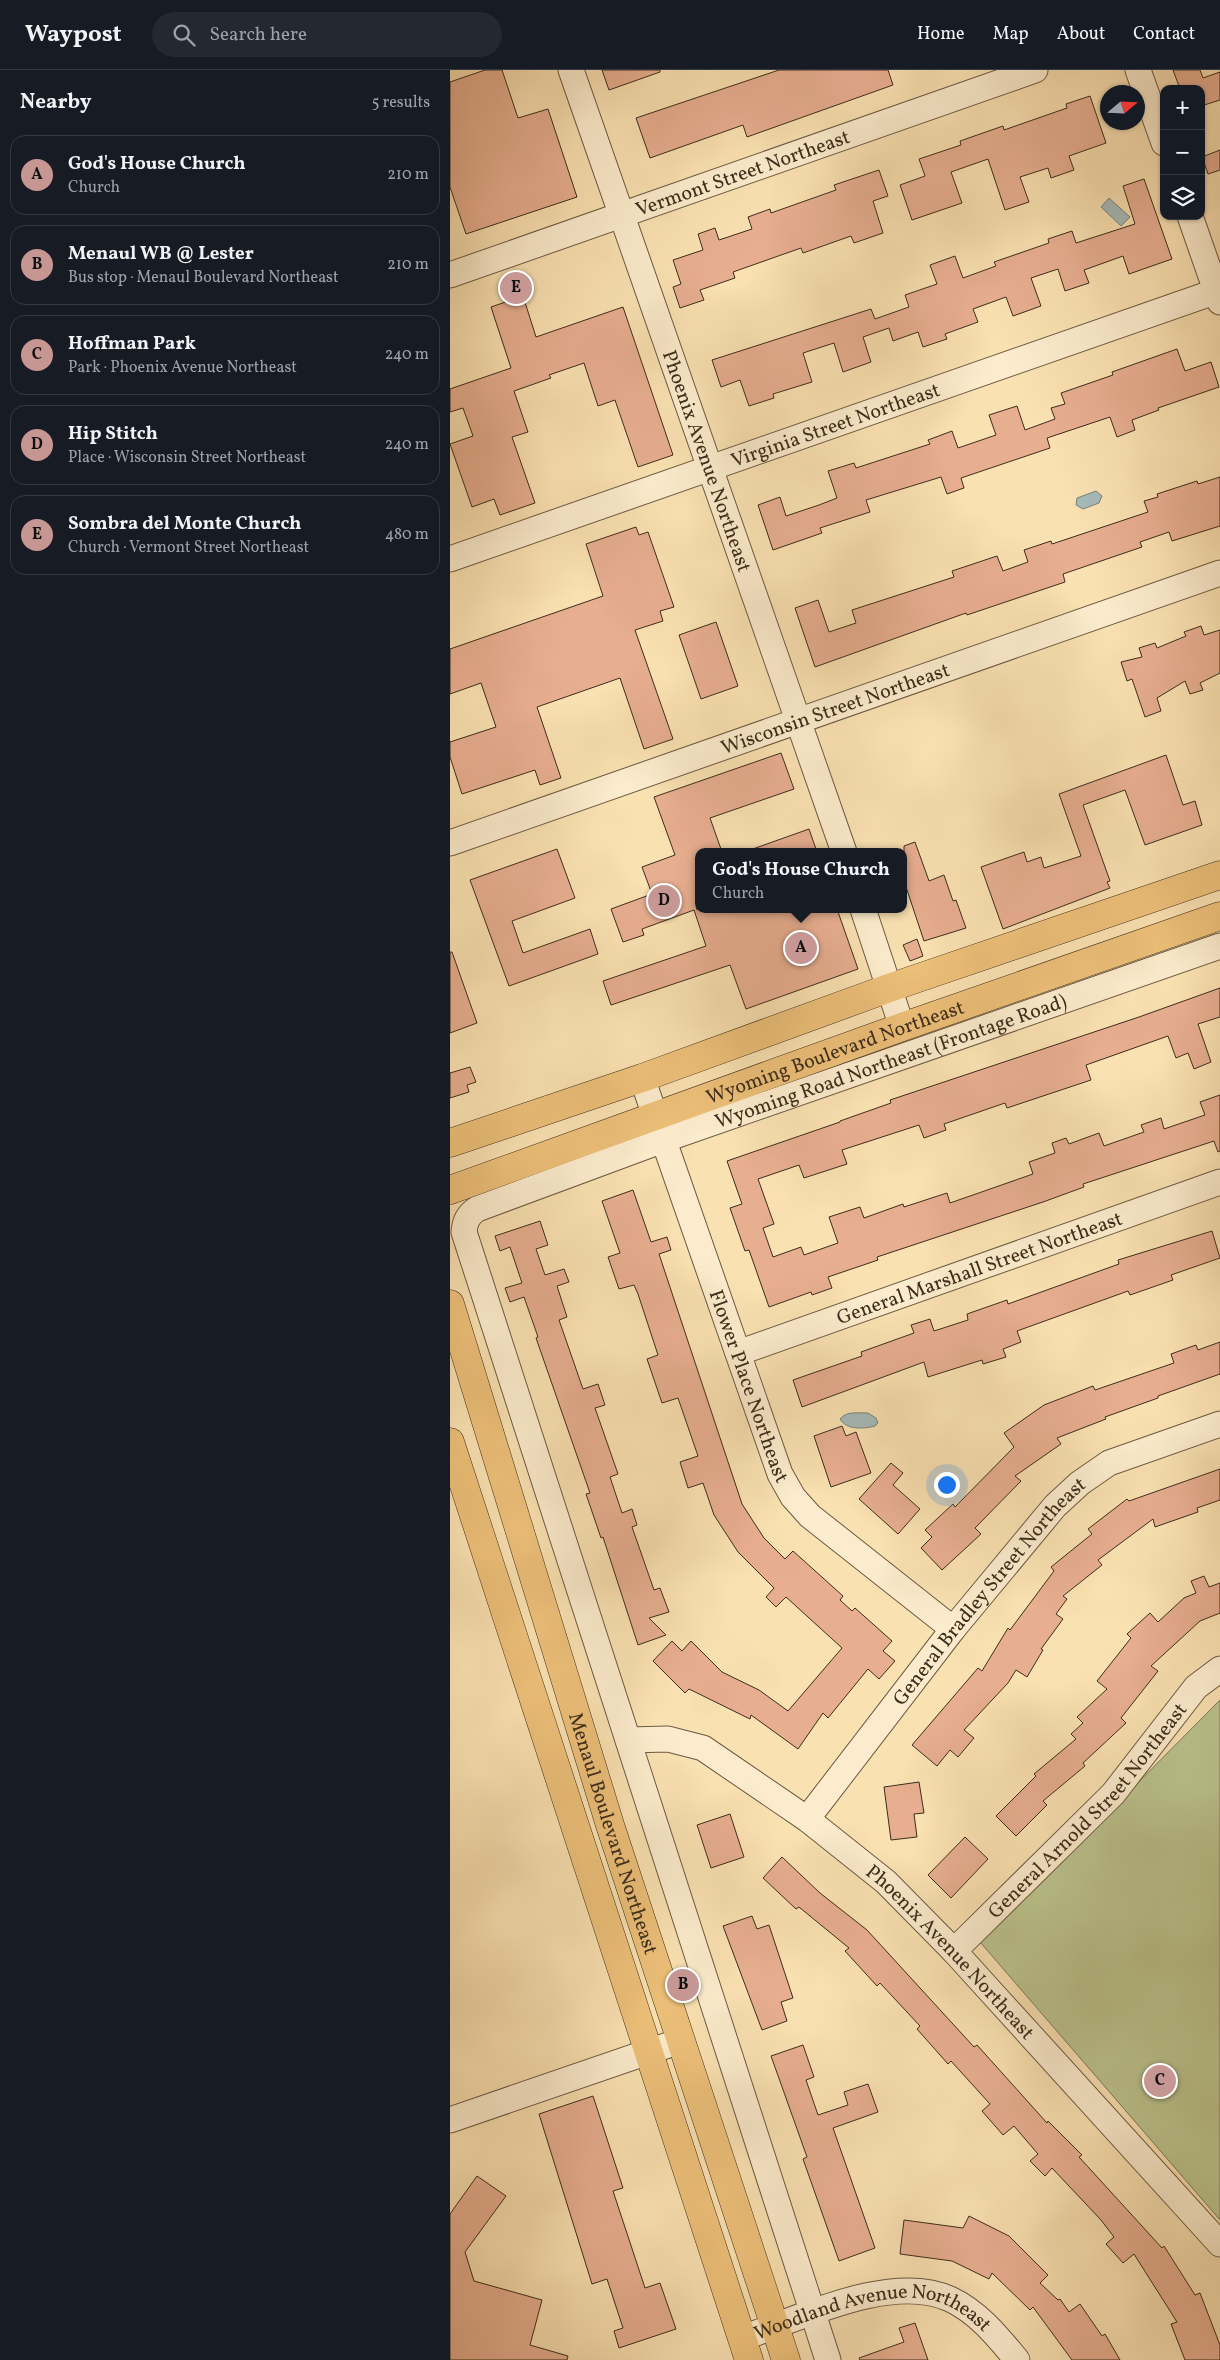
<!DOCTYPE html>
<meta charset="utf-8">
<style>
:root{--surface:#171b24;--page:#242831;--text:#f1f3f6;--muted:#9ea1a6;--line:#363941;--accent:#c59692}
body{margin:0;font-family:Vollkorn,serif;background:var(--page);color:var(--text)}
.controls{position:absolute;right:15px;top:15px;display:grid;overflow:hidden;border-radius:10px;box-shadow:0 1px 4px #0004}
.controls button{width:45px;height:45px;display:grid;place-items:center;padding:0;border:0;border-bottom:1px solid var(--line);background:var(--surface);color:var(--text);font:25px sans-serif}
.compass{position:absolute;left:650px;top:15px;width:45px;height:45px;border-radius:50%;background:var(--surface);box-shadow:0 1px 4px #0004;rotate:71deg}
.you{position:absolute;left:496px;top:1414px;width:18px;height:18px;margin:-12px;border:4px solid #fff;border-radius:50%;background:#1a73e8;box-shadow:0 0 0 8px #1a73e833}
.badge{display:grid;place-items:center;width:32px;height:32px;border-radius:50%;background:var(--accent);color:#111;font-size:16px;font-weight:700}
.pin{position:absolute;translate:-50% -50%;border:2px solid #fff;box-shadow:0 1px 5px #0006}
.popup{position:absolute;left:245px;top:778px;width:212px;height:65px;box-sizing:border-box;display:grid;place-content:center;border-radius:10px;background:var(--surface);filter:drop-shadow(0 1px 4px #0005);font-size:16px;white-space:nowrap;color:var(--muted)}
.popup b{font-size:19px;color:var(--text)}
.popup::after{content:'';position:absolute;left:50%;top:100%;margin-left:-10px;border:10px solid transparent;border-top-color:var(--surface)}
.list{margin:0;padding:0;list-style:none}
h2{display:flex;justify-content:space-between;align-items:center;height:65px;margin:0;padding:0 20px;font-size:21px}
h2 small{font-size:16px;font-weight:400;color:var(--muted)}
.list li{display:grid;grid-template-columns:32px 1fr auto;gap:15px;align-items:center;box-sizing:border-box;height:80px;margin:0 10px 10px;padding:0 10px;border:1px solid var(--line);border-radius:15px}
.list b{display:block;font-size:19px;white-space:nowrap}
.list p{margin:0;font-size:16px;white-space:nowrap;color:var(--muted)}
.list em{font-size:16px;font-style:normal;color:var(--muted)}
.icon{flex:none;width:28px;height:28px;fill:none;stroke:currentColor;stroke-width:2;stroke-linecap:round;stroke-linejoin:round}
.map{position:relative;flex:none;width:770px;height:2290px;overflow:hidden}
header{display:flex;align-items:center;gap:30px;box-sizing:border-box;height:70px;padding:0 25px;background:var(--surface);border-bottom:1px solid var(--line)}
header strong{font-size:24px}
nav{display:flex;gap:28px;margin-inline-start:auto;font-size:18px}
.search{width:350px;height:45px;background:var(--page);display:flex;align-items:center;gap:12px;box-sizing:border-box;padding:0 18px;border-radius:28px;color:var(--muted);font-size:19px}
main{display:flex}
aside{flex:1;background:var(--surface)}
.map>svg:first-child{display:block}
.green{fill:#bbc38e;stroke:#7c7854}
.water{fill:#a5bab9;stroke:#7b827a}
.building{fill:#e7ae90;stroke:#3d2d1b}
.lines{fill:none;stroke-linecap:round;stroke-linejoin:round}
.minor-casing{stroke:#6c5a41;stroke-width:27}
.major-casing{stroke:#3d2d1b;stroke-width:29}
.minor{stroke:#fceccd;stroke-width:25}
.major{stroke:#edc079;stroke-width:28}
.labels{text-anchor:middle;stroke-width:4.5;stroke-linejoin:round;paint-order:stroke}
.street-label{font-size:20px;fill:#3d2d1b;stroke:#fceccd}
</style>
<header>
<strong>Waypost</strong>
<div class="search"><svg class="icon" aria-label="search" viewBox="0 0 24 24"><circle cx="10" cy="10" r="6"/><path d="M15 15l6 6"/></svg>Search here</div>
<nav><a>Home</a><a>Map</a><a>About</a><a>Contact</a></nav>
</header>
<main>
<aside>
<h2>Nearby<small>5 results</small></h2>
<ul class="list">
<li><span class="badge">A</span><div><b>God's House Church</b><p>Church</p></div><em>210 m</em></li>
<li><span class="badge">B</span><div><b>Menaul WB @ Lester</b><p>Bus stop · Menaul Boulevard Northeast</p></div><em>210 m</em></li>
<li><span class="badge">C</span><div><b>Hoffman Park</b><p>Park · Phoenix Avenue Northeast</p></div><em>240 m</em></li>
<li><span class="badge">D</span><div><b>Hip Stitch</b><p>Place · Wisconsin Street Northeast</p></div><em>240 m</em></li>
<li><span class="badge">E</span><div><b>Sombra del Monte Church</b><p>Church · Vermont Street Northeast</p></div><em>480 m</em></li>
</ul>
</aside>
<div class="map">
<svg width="770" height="2290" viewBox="0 0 770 2290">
<rect width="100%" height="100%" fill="#fae1b2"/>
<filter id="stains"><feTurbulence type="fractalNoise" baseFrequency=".004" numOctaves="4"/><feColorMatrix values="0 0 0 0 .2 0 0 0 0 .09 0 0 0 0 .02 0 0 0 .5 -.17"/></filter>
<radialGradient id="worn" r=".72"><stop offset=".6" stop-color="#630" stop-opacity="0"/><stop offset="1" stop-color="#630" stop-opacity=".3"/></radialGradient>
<!-- green -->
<path class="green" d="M 770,1630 L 770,2150 L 530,1872 Z"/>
<!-- water -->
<path class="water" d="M 659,128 L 680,147 L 671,156 L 651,137 Z
M 646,421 L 652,426 L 649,433 L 633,439 L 626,435 L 627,428 Z
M 418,1343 L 426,1348 L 428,1353 L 425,1356 C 414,1359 396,1360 390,1349 C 396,1341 408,1343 418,1343 Z"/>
<!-- building -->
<path class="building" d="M 35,0 L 52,0 L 68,48 L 98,39 L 127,127 L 16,164 L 0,117 L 0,12 Z
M 152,0 L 210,0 L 210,2 L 159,20 Z
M 329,0 L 438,0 L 443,15 L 297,67 L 293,55 L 200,88 L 186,48 Z
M 723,0 L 750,0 L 753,8 L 770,2 L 770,30 L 751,36 L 751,19 L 730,19 Z
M 640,26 L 656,73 L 619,86 L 624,100 L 601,108 L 598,98 L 570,107 L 579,132 L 555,140 L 538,89 L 501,102 L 512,133 L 462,150 L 450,115 L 475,106 L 469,89 L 511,75 L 510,71 L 553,56 L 554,60 L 617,38 L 616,34 Z
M 770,80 L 770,100 L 758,104 L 752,87 Z
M 429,100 L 438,126 L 423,131 L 433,163 L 404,173 L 401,166 L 353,183 L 351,178 L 283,202 L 285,208 L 250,220 L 254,230 L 230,238 L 223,217 L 231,214 L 223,190 L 253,180 L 248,164 L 265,158 L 269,170 L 302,159 L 298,147 L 320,139 L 321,143 L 386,120 L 384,115 Z
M 694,109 L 722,189 L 679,204 L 673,186 L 634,200 L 639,213 L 615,221 L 608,199 L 581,208 L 591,236 L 563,246 L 556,227 L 523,239 L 528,252 L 495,264 L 497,269 L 473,277 L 468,262 L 443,271 L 439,258 L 413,267 L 421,292 L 393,302 L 384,273 L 353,283 L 362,312 L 323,324 L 324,328 L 299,336 L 290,310 L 271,317 L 262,290 L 421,239 L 425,249 L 459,237 L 455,225 L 487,214 L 480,195 L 505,186 L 513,208 L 546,196 L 544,192 L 599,173 L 598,169 L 622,161 L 626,173 L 685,154 L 673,116 Z
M 73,226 L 86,267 L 173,237 L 223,385 L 188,397 L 165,330 L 148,336 L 134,293 L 99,305 L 101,308 L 64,321 L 78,362 L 62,367 L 85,433 L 50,445 L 44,429 L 22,437 L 0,374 L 23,366 L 13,338 L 0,342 L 0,319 L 61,298 L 41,237 Z
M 727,279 L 735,301 L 761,292 L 769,317 L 708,338 L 709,340 L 682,350 L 685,360 L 667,367 L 660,347 L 597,368 L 600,378 L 511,408 L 514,418 L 497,424 L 491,407 L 416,430 L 420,442 L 370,458 L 372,463 L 323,480 L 308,435 L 330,427 L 336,446 L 369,435 L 387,428 L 378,401 L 404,393 L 406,398 L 480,374 L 478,370 L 502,361 L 508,378 L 546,365 L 539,345 L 567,336 L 575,360 L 605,349 L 601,338 L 615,334 L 611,323 L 663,305 L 662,302 Z
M 770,407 L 770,456 L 722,471 L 719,462 L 690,472 L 692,477 L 613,504 L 615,512 L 517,545 L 516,543 L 365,597 L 345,538 L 368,530 L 379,562 L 406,553 L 402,540 L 504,507 L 502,501 L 547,486 L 553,501 L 578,492 L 574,480 L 601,471 L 602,474 L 698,442 L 694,431 L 708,427 L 707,424 L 747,411 L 748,414 Z
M 186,457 L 189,465 L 198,462 L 224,537 L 210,541 L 213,551 L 185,560 L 223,669 L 194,679 L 170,608 L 87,637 L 111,708 L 90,715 L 85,700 L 12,724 L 0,687 L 0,672 L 46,657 L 31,613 L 0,624 L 0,579 L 153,526 L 136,474 Z
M 266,552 L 288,616 L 251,629 L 229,565 Z
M 751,556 L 754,565 L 770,560 L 770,603 L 750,613 L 753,620 L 740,624 L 735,611 L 707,628 L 711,641 L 695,647 L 682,609 L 677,611 L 671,592 L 692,587 L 689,578 L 705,573 L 707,578 L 736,566 L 734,562 Z
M 331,683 L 344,719 L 260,748 L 272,782 L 248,782 L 248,838 L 246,839 L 387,839 L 408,899 L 296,939 L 280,895 L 161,935 L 153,911 L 256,876 L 244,840 L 192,859 L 194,865 L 173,872 L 161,839 L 202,824 L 192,797 L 225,785 L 204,727 Z
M 716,685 L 733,735 L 745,731 L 752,755 L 695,775 L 675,720 L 633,735 L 660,811 L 657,812 L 660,818 L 553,859 L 531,797 L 574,782 L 577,792 L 591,787 L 594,798 L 631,786 L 609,724 Z
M 359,759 L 367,782 L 300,782 L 300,780 Z
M 465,772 L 479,811 L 494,805 L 503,831 L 506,830 L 516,858 L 474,871 L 454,811 L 454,776 Z
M 107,779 L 125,828 L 62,851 L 73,883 L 140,859 L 148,884 L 59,916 L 20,810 Z
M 467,869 L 473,886 L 460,891 L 453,875 Z
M 0,882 L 2,882 L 27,953 L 0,963 Z
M 770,918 L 770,947 L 748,954 L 761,992 L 744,999 L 738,983 L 726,988 L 718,966 L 636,995 L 641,1010 L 557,1038 L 555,1033 L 494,1054 L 496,1060 L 474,1068 L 469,1055 L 392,1080 L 397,1094 L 354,1108 L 349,1095 L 308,1109 L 324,1154 L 313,1158 L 323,1187 L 351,1177 L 354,1185 L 388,1173 L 379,1147 L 410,1137 L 414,1148 L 453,1134 L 454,1137 L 497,1123 L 500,1133 L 583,1104 L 579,1092 L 605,1083 L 602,1073 L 616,1068 L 619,1074 L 649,1063 L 654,1076 L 694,1062 L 691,1055 L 711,1048 L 714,1059 L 755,1045 L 750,1032 L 770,1025 L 770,1081 L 768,1082 L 764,1071 L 633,1114 L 634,1117 L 593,1132 L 427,1187 L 428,1190 L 378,1207 L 382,1218 L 362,1225 L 361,1222 L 319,1237 L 299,1180 L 295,1181 L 280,1138 L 292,1134 L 277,1091 L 390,1052 L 390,1051 L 441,1033 L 440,1030 L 689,947 Z
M 20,997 L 26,1012 L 17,1015 L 19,1022 L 0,1028 L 0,1003 Z
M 183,1120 L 201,1172 L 217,1167 L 221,1180 L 209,1184 L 292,1434 L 314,1468 L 335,1489 L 343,1481 L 393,1526 L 390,1530 L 402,1541 L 405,1538 L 442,1571 L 433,1581 L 445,1591 L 429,1609 L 418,1599 L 378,1648 L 373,1643 L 348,1679 L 301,1645 L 300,1649 L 239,1619 L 235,1623 L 203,1591 L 222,1571 L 232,1581 L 241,1571 L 272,1602 L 309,1620 L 338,1641 L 392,1578 L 336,1527 L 326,1537 L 316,1527 L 324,1518 L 288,1482 L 264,1445 L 253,1413 L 238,1418 L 230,1392 L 248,1386 L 228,1328 L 212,1333 L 197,1289 L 208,1285 L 188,1224 L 184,1215 L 169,1219 L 158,1187 L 170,1183 L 152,1131 Z
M 90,1151 L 98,1175 L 86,1179 L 95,1205 L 114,1199 L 119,1212 L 107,1216 L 117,1247 L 109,1250 L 133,1319 L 148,1314 L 155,1335 L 145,1338 L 168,1404 L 160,1407 L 172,1443 L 182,1439 L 187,1455 L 182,1457 L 204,1520 L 210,1518 L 219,1542 L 199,1548 L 216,1565 L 188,1575 L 153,1467 L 151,1468 L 136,1424 L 140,1423 L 86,1268 L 88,1267 L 74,1227 L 60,1232 L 55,1218 L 72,1213 L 60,1177 L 50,1181 L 45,1166 Z
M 762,1161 L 770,1188 L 721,1205 L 723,1210 L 680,1225 L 678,1221 L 567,1261 L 571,1272 L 553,1279 L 556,1287 L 533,1294 L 532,1290 L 478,1307 L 474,1292 L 352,1337 L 343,1310 L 412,1286 L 411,1282 L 464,1263 L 461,1255 L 480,1249 L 484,1261 L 518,1250 L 517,1244 L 557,1230 L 558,1234 L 669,1194 L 668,1190 Z
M 770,1272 L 770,1304 L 708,1326 L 708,1328 L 655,1347 L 656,1349 L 607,1368 L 611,1374 L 565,1406 L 571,1411 L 525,1458 L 531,1464 L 492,1500 L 471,1478 L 482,1467 L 475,1460 L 503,1434 L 505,1437 L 564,1377 L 554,1363 L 594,1335 L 643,1316 L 645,1320 L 724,1293 L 721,1284 L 746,1275 L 748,1280 Z
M 392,1356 L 396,1366 L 406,1362 L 421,1403 L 381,1417 L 364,1366 Z
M 441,1393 L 453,1403 L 443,1415 L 470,1439 L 448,1464 L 409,1429 Z
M 770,1399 L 770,1430 L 747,1438 L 748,1442 L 705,1457 L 703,1449 L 648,1490 L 652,1495 L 613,1526 L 617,1529 L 606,1544 L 613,1549 L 591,1579 L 593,1580 L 577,1607 L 566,1600 L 558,1613 L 514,1660 L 524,1668 L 508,1687 L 500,1680 L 487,1696 L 462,1675 L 528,1598 L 532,1601 L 558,1558 L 560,1560 L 604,1501 L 601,1497 L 642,1464 L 638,1459 L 677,1429 L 679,1431 Z
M 754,1506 L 759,1517 L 770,1513 L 770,1543 L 750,1551 L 701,1596 L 708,1601 L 671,1648 L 676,1653 L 633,1693 L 635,1696 L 593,1731 L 597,1735 L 566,1766 L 546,1746 L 586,1706 L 584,1704 L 626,1669 L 621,1664 L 633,1653 L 627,1647 L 657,1619 L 647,1611 L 681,1568 L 677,1564 L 700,1543 L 708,1552 L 734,1528 L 746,1523 L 741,1511 Z
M 469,1712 L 474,1743 L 464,1744 L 467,1767 L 441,1770 L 434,1717 Z
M 280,1744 L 294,1787 L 261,1798 L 247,1755 Z
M 515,1767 L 538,1789 L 501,1828 L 478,1805 Z
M 332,1787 L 370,1823 L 417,1860 L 524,1977 L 527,1975 L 597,2053 L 598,2051 L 632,2085 L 629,2087 L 712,2178 L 714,2176 L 745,2225 L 750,2223 L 770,2275 L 770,2290 L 735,2290 L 721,2254 L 727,2252 L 684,2184 L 673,2193 L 656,2174 L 664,2167 L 651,2150 L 602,2098 L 595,2106 L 580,2091 L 588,2084 L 564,2056 L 553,2065 L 532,2041 L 540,2034 L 501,1991 L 498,1994 L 467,1959 L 470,1956 L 430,1913 L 427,1916 L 395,1881 L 399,1878 L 349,1837 L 346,1839 L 313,1808 Z
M 302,1846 L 307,1859 L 319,1855 L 343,1928 L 331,1932 L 337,1951 L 312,1960 L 273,1856 Z
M 353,1975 L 364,2007 L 356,2010 L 368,2045 L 398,2035 L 394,2022 L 418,2014 L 428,2042 L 383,2058 L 425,2178 L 389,2191 L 353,2089 L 357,2087 L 321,1986 Z
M 143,2026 L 173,2118 L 163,2121 L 195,2218 L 210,2213 L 226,2259 L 169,2278 L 164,2261 L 173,2258 L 157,2209 L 142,2214 L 89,2044 Z
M 27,2106 L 56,2126 L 15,2182 L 24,2211 L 92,2230 L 80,2275 L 118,2286 L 117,2290 L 0,2290 L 0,2144 Z
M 519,2146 L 559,2166 L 598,2205 L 590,2213 L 608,2230 L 610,2229 L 619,2242 L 630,2234 L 652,2266 L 655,2264 L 670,2290 L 622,2290 L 583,2237 L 580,2240 L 542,2203 L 539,2209 L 502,2191 L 450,2184 L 454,2150 L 513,2158 Z
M 465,2253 L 478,2290 L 410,2290 L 409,2288 L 454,2272 L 449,2258 Z"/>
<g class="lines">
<!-- minor casing -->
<g class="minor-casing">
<g id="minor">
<path id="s1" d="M 121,0 L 394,782"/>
<path d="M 688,0 L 714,73"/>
<path d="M 740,146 L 770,232"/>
<path id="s2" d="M 0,205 L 585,0"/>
<path id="s3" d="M 0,489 L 770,220"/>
<path id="s4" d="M 0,773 L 770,503"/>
<path d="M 413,839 L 452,957"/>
<path id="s5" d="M 192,1008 L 330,1404 L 343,1427 L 360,1446 L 503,1559"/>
<path id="s6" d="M 288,1283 L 770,1112"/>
<path id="s7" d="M 178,1670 L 218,1669 L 253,1678 L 357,1749 L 436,1812 L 504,1881 L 770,2174"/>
<path id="s8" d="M 357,1749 L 503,1559 L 605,1436 L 630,1413 L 659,1393 L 770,1354"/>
<path id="s9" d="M 504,1881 L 663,1724 L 746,1617 L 770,1599"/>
<path d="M 0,2050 L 230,1971"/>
<path id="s10" d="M 292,2268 C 349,2249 441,2202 500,2229 C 528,2242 548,2267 567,2290"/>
<path id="s11" d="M 378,2290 L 14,1162 C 15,1151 18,1145 27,1139 L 213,1070 L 770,876"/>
</g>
</g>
<!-- major casing -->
<g class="major-casing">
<g id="major">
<path d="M 0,1073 L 192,1008 L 439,918 L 770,805"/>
<path id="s12" d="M 0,1120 L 452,957 L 770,846"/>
<path id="s13" d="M 0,1234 L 160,1755 L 336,2290"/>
<path d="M 0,1372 L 299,2290"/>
</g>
</g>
<!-- minor -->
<use href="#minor" class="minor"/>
<!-- major -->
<use href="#major" class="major"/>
</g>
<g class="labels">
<!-- street labels -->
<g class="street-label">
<text dy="7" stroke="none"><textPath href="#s2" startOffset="310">Vermont Street Northeast</textPath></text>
<text dy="7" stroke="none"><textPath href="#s3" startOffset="408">Virginia Street Northeast</textPath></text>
<text dy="7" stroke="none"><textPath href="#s1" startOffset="414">Phoenix Avenue Northeast</textPath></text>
<text dy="7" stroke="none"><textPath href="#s4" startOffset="408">Wisconsin Street Northeast</textPath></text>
<text dy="7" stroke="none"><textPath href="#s12" startOffset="409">Wyoming Boulevard Northeast</textPath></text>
<text dy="7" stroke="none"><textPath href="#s11" startOffset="1652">Wyoming Road Northeast (Frontage Road)</textPath></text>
<text dy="7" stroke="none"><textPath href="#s6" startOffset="256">General Marshall Street Northeast</textPath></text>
<text dy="7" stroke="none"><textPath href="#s5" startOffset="326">Flower Place Northeast</textPath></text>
<text dy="7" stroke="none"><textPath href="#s8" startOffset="292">General Bradley Street Northeast</textPath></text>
<text dy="7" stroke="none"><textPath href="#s9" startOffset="194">General Arnold Street Northeast</textPath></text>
<text dy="7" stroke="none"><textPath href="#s13" startOffset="554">Menaul Boulevard Northeast</textPath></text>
<text dy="7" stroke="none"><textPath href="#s7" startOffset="398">Phoenix Avenue Northeast</textPath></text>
<text dy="7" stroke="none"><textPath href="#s10" startOffset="139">Woodland Avenue Northeast</textPath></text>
</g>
</g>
<rect width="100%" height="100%" filter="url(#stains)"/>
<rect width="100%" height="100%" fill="url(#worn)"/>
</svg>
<div class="controls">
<button>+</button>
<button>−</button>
<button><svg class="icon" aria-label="layers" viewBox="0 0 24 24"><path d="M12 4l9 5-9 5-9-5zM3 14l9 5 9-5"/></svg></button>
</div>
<svg class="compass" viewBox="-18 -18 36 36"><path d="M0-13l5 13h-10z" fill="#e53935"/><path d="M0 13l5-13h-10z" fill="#9ea1a6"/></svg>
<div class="you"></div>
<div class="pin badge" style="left:351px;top:878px">A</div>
<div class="popup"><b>God's House Church</b>Church</div>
<div class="pin badge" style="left:233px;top:1915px">B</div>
<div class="pin badge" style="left:710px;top:2011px">C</div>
<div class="pin badge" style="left:214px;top:831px">D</div>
<div class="pin badge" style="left:66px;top:218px">E</div>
</div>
</main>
